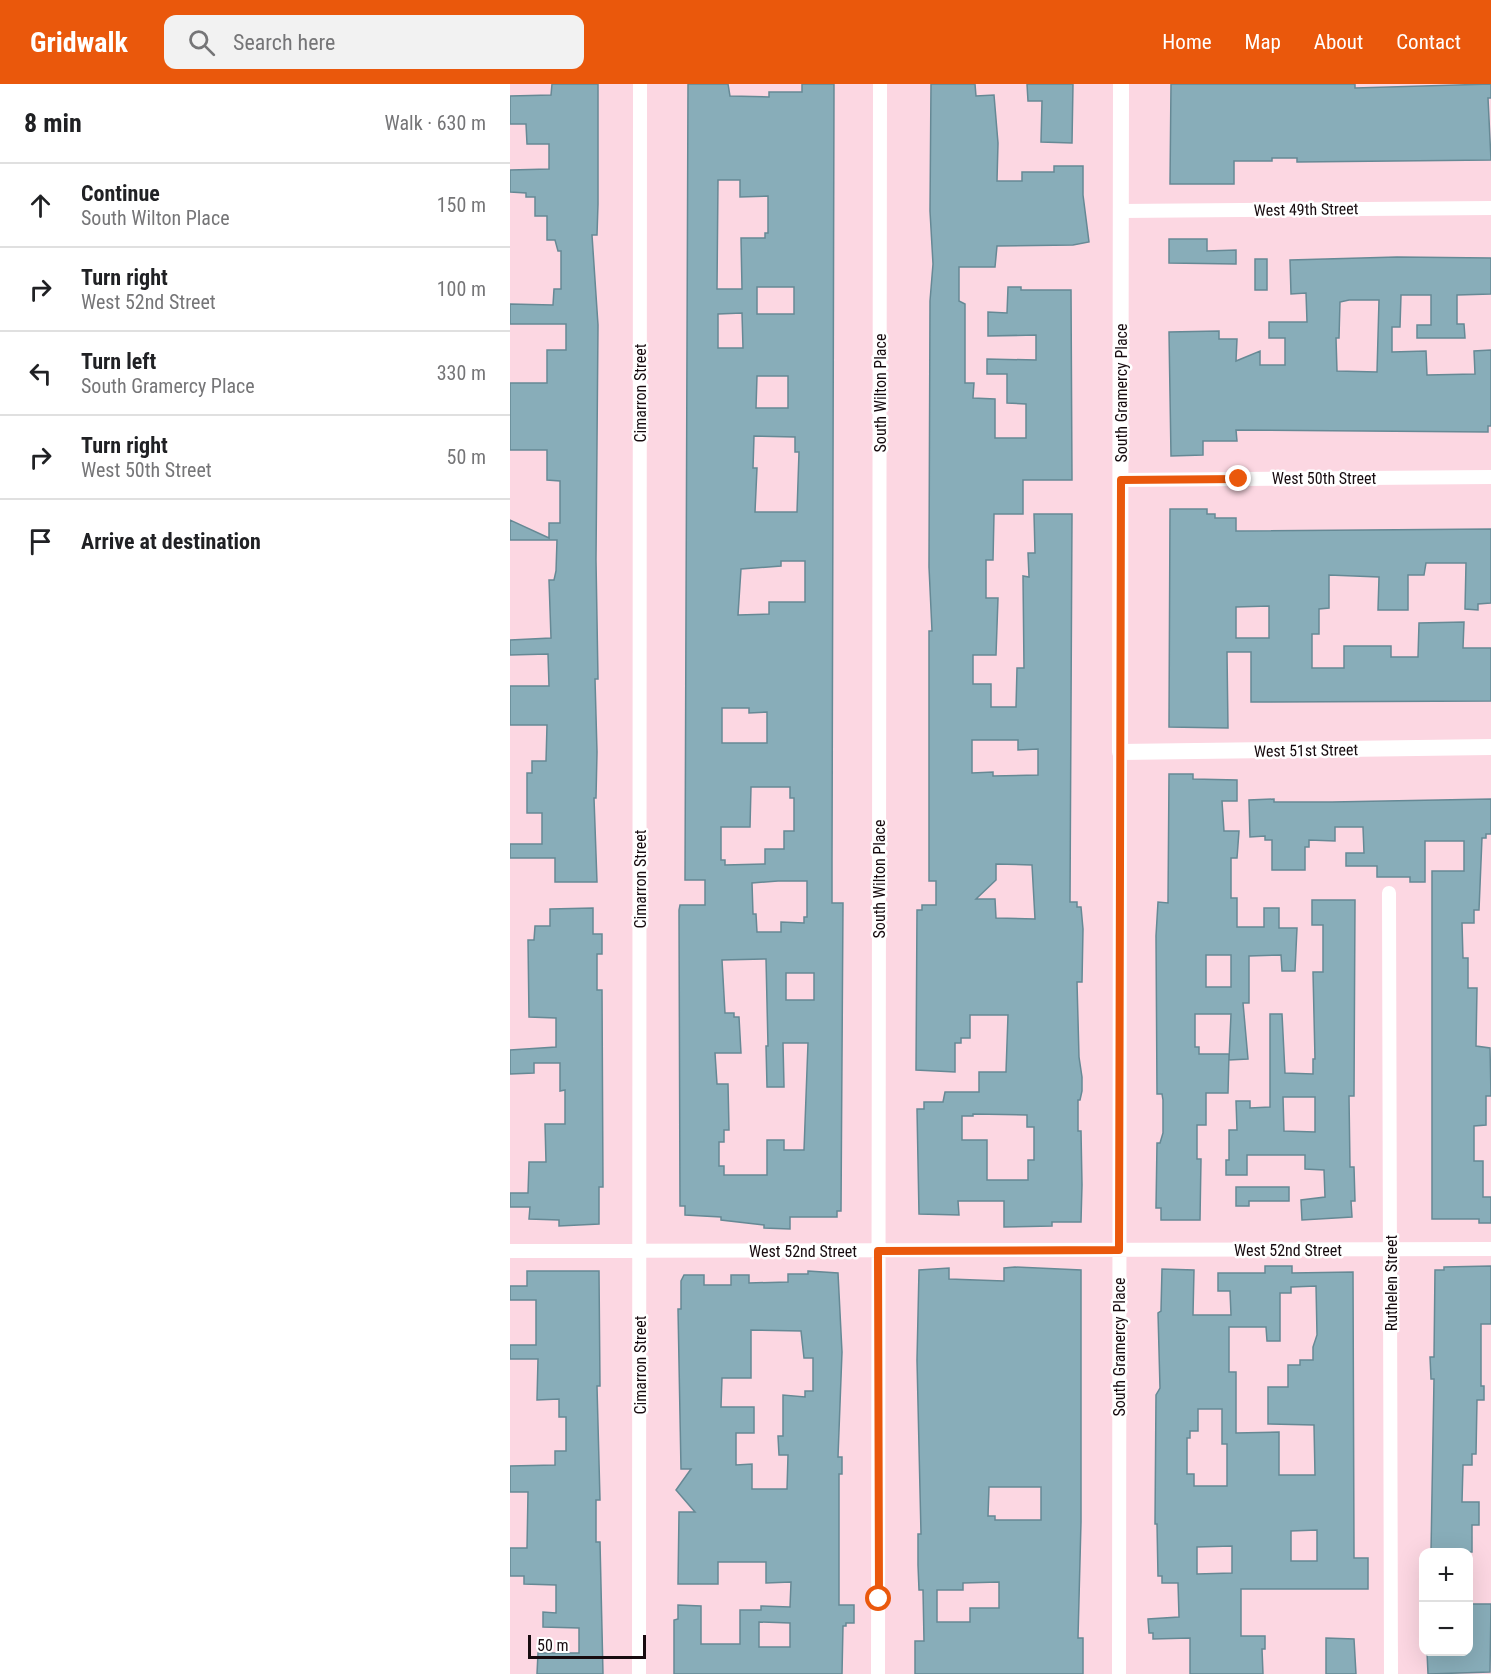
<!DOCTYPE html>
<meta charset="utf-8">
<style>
:root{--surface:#fff;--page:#f2f2f2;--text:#202124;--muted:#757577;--line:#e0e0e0;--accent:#ea580c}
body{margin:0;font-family:"Roboto Condensed",sans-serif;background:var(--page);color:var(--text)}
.controls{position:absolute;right:18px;bottom:18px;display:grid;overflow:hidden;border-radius:12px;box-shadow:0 6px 24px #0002}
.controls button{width:54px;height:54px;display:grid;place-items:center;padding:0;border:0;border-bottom:2px solid var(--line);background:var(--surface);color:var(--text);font:30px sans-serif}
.scale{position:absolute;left:18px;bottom:15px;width:118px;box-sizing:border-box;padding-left:6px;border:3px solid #170b0f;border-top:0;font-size:16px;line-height:21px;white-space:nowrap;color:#170b0f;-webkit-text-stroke:4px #fff;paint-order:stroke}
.stop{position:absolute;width:18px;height:18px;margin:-14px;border:4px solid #ea580c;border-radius:50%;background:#fff}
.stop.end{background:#ea580c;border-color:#fff;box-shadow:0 2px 6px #0008}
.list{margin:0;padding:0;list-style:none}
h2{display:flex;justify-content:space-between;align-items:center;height:78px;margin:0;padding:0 24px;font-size:26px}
h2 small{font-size:20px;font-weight:400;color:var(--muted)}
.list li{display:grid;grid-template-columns:39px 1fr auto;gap:18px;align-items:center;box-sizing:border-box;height:84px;padding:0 24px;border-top:2px solid var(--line)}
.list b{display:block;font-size:22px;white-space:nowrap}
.list p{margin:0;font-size:20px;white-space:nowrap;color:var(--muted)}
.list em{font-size:20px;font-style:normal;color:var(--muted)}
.icon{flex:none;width:33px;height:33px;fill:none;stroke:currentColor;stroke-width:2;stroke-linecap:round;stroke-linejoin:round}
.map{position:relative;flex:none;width:981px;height:1590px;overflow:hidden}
header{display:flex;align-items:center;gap:36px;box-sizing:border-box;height:84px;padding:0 30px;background:var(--accent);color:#fff}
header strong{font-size:28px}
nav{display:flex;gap:33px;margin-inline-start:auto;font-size:21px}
.search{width:420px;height:54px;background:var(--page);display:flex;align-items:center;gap:15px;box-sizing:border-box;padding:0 21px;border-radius:12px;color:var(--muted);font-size:22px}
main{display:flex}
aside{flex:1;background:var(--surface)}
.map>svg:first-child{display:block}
.building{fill:#88adb9;stroke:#668995;stroke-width:1.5;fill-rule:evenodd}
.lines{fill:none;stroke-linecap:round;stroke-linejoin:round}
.minor{stroke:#fff;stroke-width:14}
.tertiary{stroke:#fff;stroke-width:16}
.route{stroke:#ea580c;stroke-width:8}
.labels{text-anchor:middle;stroke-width:5;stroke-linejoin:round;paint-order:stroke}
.street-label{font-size:16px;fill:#170b0f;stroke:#fff}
</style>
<header>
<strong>Gridwalk</strong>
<div class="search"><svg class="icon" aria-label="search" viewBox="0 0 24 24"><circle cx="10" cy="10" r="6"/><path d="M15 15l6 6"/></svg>Search here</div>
<nav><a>Home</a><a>Map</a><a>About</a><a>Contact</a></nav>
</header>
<main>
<aside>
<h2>8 min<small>Walk · 630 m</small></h2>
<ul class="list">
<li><svg class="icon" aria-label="ahead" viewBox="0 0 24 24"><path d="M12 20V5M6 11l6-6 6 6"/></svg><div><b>Continue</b><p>South Wilton Place</p></div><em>150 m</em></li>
<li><svg class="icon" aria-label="right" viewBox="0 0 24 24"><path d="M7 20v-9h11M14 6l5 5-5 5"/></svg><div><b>Turn right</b><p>West 52nd Street</p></div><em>100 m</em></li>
<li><svg class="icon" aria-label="left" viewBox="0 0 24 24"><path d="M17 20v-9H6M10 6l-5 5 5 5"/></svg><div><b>Turn left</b><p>South Gramercy Place</p></div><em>330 m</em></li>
<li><svg class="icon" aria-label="right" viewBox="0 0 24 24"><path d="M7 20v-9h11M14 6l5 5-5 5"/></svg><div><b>Turn right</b><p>West 50th Street</p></div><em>50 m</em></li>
<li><svg class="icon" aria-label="arrive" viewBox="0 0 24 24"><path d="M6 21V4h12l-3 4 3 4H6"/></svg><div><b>Arrive at destination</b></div></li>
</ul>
</aside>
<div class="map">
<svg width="981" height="1590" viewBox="0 0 981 1590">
<rect width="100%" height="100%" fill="#fcd7e2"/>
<!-- building -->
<path class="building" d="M 42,0 L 88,0 L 88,120 L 87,151 L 82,151 L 88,241 L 86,476 L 88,595 L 85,595 L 87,668 L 86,714 L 84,714 L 87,798 L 45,798 L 45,774 L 0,774 L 0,760 L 32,760 L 32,729 L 17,729 L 17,689 L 22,689 L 22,677 L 36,677 L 37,641 L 0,641 L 0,602 L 39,602 L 38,570 L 0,571 L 0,556 L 41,554 L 39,496 L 44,496 L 46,487 L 47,456 L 0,456 L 0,436 L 39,454 L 39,439 L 50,439 L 50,397 L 37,396 L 37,366 L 0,366 L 0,299 L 37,299 L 37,266 L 56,266 L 56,240 L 0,240 L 0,220 L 43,221 L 44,205 L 51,205 L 51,167 L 48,167 L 45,156 L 37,156 L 37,132 L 25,132 L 25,113 L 16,113 L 16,109 L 0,108 L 0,86 L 39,85 L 39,60 L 17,60 L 16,40 L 0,40 L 0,12 L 41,11 Z
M 178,0 L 218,0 L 220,12 L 259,13 L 259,8 L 292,8 L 292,0 L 324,0 L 322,776 L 322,819 L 333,819 L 331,1127 L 327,1127 L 327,1133 L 280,1133 L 280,1145 L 254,1144 L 254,1141 L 211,1136 L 211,1133 L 175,1131 L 175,1122 L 170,1122 L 169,826 L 170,821 L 195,821 L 195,796 L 175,796 ZM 208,96 L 230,96 L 230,113 L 258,112 L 258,149 L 255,149 L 255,154 L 231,154 L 232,205 L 207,205 ZM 247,203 L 284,203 L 284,230 L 247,230 ZM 232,229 L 233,264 L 208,264 L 208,230 ZM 247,292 L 278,292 L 278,324 L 246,324 ZM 244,352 L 285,353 L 285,368 L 289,368 L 287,428 L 245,428 L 247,384 L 243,384 ZM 271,477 L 295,477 L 295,518 L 259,518 L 259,530 L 228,531 L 231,485 L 271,482 ZM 212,624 L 239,624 L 239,629 L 257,628 L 257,659 L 212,659 ZM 241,703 L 280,703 L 280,714 L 284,714 L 284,747 L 274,747 L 274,765 L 255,765 L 255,780 L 215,781 L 215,776 L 211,776 L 211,743 L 240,743 ZM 268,797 L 297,797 L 297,833 L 294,833 L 294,839 L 271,838 L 271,848 L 247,848 L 246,830 L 243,830 L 242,799 ZM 256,875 L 258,962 L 256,962 L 257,1003 L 274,1003 L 273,959 L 298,959 L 294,1066 L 274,1066 L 274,1056 L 257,1056 L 257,1091 L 214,1091 L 214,1082 L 209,1082 L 209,1058 L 214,1058 L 214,1046 L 219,1046 L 218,1000 L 207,1000 L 205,969 L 231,969 L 229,933 L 224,933 L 224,929 L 215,929 L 212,876 ZM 276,889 L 304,889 L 304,916 L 276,916 Z
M 421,0 L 465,0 L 466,12 L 484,11 L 488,59 L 487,97 L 512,97 L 512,88 L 544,88 L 544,82 L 573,82 L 573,111 L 579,158 L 563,161 L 487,162 L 485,183 L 449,183 L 449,217 L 455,220 L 455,299 L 464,299 L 463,314 L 485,315 L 485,354 L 516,354 L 516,320 L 497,319 L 497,290 L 477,290 L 477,275 L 526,276 L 526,251 L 478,252 L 478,228 L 497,229 L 498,203 L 511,203 L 511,206 L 561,206 L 562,396 L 513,396 L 513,430 L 484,430 L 483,476 L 476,476 L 476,514 L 488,514 L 486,571 L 463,571 L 463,600 L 481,600 L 481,623 L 506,623 L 507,584 L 514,584 L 513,492 L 519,493 L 518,469 L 525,469 L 524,430 L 562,430 L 560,818 L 567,818 L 567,823 L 571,823 L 573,845 L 572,898 L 567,898 L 569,973 L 572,993 L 572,1007 L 570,1016 L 568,1016 L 568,1047 L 571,1047 L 572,1101 L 571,1138 L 542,1138 L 542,1142 L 494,1143 L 494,1117 L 448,1117 L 449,1131 L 409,1130 L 407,1025 L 414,1025 L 414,1018 L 433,1018 L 435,1008 L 469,1008 L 469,988 L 496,988 L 498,931 L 460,931 L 460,954 L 451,954 L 451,959 L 445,959 L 445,988 L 406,986 L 407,826 L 412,826 L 412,821 L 426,821 L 426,797 L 419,797 L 419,547 L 422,547 L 419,483 L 420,217 L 423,180 L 420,127 ZM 462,656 L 508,656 L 508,666 L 528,665 L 528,691 L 483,692 L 483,688 L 462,689 ZM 486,780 L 522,781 L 525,835 L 486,834 L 485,815 L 466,815 L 486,796 ZM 463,1030 L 517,1031 L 517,1043 L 524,1043 L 524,1076 L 518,1076 L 518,1096 L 477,1096 L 477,1056 L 452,1056 L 452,1032 L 463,1032 Z
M 517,0 L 563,0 L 562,59 L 531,58 L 532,17 L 518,17 Z
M 661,0 L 845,0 L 845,4 L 981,0 L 981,14 L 978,14 L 981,76 L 787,78 L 787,74 L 762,74 L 762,77 L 724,77 L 724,100 L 660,100 Z
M 659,155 L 697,155 L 697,167 L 726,166 L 726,180 L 659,179 Z
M 887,173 L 981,174 L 981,210 L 947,211 L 947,240 L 954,240 L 955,254 L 907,254 L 907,241 L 921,241 L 921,211 L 891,211 L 890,243 L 882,243 L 882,268 L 916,267 L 917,291 L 965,290 L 964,267 L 981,266 L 981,342 L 978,342 L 978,348 L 726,346 L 727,357 L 693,357 L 693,371 L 661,372 L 659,248 L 709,247 L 709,255 L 727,255 L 726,277 L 750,267 L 750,281 L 775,281 L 775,254 L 759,254 L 759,238 L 797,238 L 796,209 L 781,210 L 780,176 ZM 839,216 L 869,216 L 867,288 L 827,287 L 826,254 L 829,254 L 830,218 Z
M 745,175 L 757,175 L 757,206 L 745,206 Z
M 660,425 L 697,425 L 697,430 L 705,430 L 705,434 L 726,434 L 726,447 L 981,445 L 981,519 L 968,520 L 968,526 L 955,525 L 956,479 L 916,479 L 914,491 L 898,491 L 898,526 L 868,526 L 869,493 L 819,491 L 819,524 L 809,525 L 809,550 L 802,550 L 802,584 L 834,584 L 834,562 L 881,562 L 881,573 L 908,573 L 909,539 L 954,538 L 953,564 L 981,564 L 981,617 L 741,618 L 741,568 L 717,568 L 718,644 L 659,643 ZM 759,522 L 759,554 L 726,554 L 726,523 Z
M 659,690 L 683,690 L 683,695 L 727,696 L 727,717 L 712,717 L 714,747 L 729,747 L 727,774 L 721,774 L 721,814 L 727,814 L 727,843 L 754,843 L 754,824 L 769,824 L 769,844 L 787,844 L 785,887 L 772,887 L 771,871 L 739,872 L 739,919 L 733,919 L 738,975 L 719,976 L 721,930 L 685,930 L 685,963 L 689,963 L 689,970 L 719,970 L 718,1009 L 696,1009 L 696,1041 L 687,1041 L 687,1075 L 691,1075 L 690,1136 L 651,1136 L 651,1124 L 646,1124 L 647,1059 L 650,1059 L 653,1049 L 653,1016 L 652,1010 L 647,1010 L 646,852 L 648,818 L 658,819 ZM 696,871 L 721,871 L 721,903 L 696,903 Z
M 764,715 L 764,718 L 822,718 L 981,715 L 981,750 L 976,750 L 976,754 L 972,754 L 969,826 L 964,826 L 964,839 L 952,839 L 953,874 L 958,874 L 958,904 L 967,904 L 966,962 L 980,964 L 981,1012 L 976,1012 L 976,1041 L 964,1042 L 964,1077 L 973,1077 L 973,1113 L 981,1113 L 981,1139 L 969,1139 L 969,1135 L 922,1135 L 922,787 L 954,787 L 954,757 L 915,757 L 915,798 L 900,798 L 900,793 L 867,793 L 867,782 L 836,782 L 836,769 L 854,769 L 853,743 L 825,743 L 825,757 L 799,756 L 799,763 L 795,763 L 795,786 L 762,786 L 762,756 L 755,756 L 755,752 L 740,753 L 739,716 Z
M 802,816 L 845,816 L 844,1012 L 839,1012 L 840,1083 L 844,1083 L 845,1117 L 841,1117 L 842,1133 L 792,1136 L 791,1116 L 815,1113 L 814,1086 L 795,1085 L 795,1071 L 737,1071 L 737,1091 L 716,1091 L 716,1076 L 719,1076 L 719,1046 L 727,1046 L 726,1017 L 740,1017 L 740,1024 L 760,1023 L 760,930 L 772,930 L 775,989 L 803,990 L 803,975 L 805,975 L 803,888 L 813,888 L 813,841 L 802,841 ZM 773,1013 L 805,1013 L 805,1048 L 774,1047 Z
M 83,824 L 83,850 L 92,850 L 92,870 L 87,870 L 87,906 L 92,906 L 93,1103 L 89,1103 L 89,1140 L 49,1142 L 49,1136 L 19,1135 L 20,1123 L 0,1123 L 0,1109 L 18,1109 L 19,1078 L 36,1078 L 35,1040 L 55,1040 L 55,1006 L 50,1007 L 50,979 L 24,979 L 24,989 L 0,990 L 0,966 L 46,963 L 46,934 L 19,933 L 18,856 L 24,856 L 25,842 L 40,842 L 40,825 Z
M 726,1103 L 779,1103 L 779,1117 L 739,1117 L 739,1122 L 726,1122 Z
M 755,1182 L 782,1182 L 782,1189 L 843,1188 L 844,1474 L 858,1474 L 858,1505 L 731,1505 L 731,1552 L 755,1552 L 755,1565 L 752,1565 L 753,1590 L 680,1590 L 680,1554 L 643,1555 L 643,1549 L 639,1549 L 638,1535 L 669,1533 L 668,1499 L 652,1499 L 652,1492 L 648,1492 L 647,1440 L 645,1440 L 646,1311 L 650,1304 L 648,1229 L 651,1227 L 652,1185 L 684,1186 L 683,1231 L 721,1231 L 720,1207 L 708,1207 L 708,1189 L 755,1189 ZM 806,1202 L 807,1251 L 803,1263 L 803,1276 L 790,1276 L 790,1281 L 778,1281 L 778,1303 L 758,1303 L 758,1340 L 804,1341 L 805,1391 L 769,1391 L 769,1348 L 726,1349 L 726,1288 L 719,1288 L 719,1243 L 756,1243 L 757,1257 L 770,1257 L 770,1209 L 781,1209 L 781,1203 ZM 688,1325 L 712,1325 L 712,1360 L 717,1360 L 717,1402 L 684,1402 L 684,1390 L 677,1390 L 677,1354 L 680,1354 L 680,1347 L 688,1347 ZM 807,1446 L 807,1477 L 781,1477 L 781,1447 ZM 722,1462 L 722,1489 L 687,1490 L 687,1463 Z
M 981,1182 L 981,1240 L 971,1240 L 971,1302 L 974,1302 L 974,1316 L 967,1316 L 966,1370 L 962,1370 L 962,1381 L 953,1381 L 952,1418 L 969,1418 L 969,1441 L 962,1441 L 962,1468 L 921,1468 L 924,1295 L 921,1295 L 920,1273 L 924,1273 L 925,1186 L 934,1186 L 934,1183 Z
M 505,1183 L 571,1186 L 571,1438 L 568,1554 L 573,1554 L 573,1590 L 405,1590 L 405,1557 L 414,1557 L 413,1506 L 409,1506 L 408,1481 L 408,1450 L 411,1450 L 407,1276 L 409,1186 L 439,1184 L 439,1195 L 494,1197 L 494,1184 ZM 479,1403 L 531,1403 L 531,1436 L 485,1436 L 485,1432 L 478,1432 ZM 489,1498 L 489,1524 L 460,1524 L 460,1538 L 427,1538 L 427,1506 L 453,1506 L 453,1499 Z
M 17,1187 L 89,1187 L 90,1302 L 87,1302 L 90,1416 L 86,1416 L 86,1458 L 90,1458 L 93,1590 L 27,1590 L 28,1569 L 69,1569 L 69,1544 L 33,1543 L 33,1528 L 46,1529 L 46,1501 L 14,1500 L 14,1492 L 0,1492 L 0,1464 L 17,1464 L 18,1408 L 0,1408 L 0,1382 L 45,1381 L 45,1367 L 56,1367 L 56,1333 L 49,1333 L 49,1315 L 27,1316 L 28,1275 L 0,1275 L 0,1261 L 26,1261 L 26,1216 L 0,1216 L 0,1202 L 17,1202 Z
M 298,1187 L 328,1189 L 332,1268 L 328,1373 L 332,1373 L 332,1390 L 329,1390 L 329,1521 L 344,1521 L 344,1539 L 336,1539 L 336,1542 L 333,1542 L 332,1590 L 164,1590 L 164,1536 L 168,1535 L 168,1521 L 191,1522 L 191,1560 L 230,1560 L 230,1526 L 251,1526 L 251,1522 L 280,1523 L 281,1498 L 256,1499 L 256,1478 L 208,1478 L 208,1500 L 168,1500 L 169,1428 L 185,1428 L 166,1406 L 181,1385 L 171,1385 L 168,1225 L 171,1225 L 171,1197 L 174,1191 L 194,1191 L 194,1201 L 221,1201 L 221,1191 L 239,1191 L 239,1199 L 278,1198 L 278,1190 L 298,1190 ZM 241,1246 L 291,1247 L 294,1274 L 303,1274 L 303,1307 L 295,1307 L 295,1313 L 273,1311 L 273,1352 L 268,1352 L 269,1371 L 278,1371 L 277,1405 L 242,1405 L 242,1380 L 226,1381 L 226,1349 L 244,1349 L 244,1323 L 211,1323 L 212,1294 L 241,1294 ZM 249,1538 L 280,1539 L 280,1563 L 249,1563 Z
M 958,1520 L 981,1520 L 980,1588 L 918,1590 L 917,1568 L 958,1568 Z
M 816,1554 L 844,1555 L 846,1590 L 816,1590 Z"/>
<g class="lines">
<!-- minor -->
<path class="minor" d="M 611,127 L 981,124
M 611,396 L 981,393
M 879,809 L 881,1590
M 0,1167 L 981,1165
M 129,1590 L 130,0
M 368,1590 L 370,0
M 609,1590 L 610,668"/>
<!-- tertiary -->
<path class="tertiary" d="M 611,0 L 610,668 L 981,663"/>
</g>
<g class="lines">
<!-- route -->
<path class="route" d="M 369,1515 L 368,1167 L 609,1166 L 611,396 L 729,395"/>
</g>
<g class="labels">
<!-- street labels -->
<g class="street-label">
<text transform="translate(796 125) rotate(-1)" y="6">West 49th Street</text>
<text transform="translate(130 309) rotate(-90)" y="6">Cimarron Street</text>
<text transform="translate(370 309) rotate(-90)" y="6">South Wilton Place</text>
<text transform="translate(611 309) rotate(-90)" y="6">South Gramercy Place</text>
<text x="814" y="400">West 50th Street</text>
<text transform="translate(796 666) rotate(-1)" y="6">West 51st Street</text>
<text transform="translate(130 795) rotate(-90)" y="6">Cimarron Street</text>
<text transform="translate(369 795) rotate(-90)" y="6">South Wilton Place</text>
<text x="778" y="1172">West 52nd Street</text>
<text x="293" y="1173">West 52nd Street</text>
<text transform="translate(881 1199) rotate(-90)" y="6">Ruthelen Street</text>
<text transform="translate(609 1263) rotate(-90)" y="6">South Gramercy Place</text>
<text transform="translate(130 1281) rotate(-90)" y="6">Cimarron Street</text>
</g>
</g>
</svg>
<div class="controls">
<button>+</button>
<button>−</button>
</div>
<div class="scale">50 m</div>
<div class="stop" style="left:369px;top:1515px"></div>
<div class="stop end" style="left:729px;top:395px"></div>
</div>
</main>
